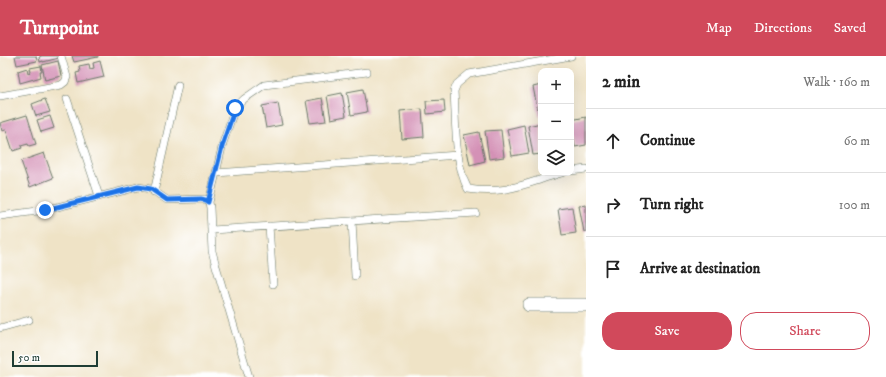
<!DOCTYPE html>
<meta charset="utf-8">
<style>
:root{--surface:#fff;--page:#f2f2f2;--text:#222;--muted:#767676;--line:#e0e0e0;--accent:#d1495b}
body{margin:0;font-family:"IM FELL DW Pica",serif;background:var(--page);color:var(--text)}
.controls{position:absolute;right:12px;top:12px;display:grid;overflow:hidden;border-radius:8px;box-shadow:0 4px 16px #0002}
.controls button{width:36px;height:36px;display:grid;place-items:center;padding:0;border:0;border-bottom:1px solid var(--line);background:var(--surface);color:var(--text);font:20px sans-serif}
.scale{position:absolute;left:12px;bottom:10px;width:86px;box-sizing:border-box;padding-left:4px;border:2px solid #1f3d34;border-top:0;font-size:11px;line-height:14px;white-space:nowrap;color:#1f3d34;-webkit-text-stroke:3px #fff;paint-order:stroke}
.stop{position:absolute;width:12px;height:12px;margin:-9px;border:3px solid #1a73e8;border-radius:50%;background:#fff}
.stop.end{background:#1a73e8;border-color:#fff;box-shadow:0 1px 4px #0008}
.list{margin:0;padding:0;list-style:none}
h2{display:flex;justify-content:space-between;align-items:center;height:52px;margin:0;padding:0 16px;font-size:17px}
h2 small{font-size:13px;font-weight:400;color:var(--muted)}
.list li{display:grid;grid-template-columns:26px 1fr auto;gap:12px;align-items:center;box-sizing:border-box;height:64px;padding:0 16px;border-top:1px solid var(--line)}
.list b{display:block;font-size:15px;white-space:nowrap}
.list em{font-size:13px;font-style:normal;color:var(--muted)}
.actions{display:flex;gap:8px;padding:12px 16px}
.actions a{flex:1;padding:9px 0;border:1px solid var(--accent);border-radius:16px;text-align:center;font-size:14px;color:var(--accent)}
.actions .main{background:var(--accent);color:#fff}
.icon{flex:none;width:22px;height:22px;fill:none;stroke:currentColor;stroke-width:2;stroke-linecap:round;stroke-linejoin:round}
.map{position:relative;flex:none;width:586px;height:321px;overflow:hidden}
header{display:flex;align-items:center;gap:24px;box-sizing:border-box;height:56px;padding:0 20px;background:var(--accent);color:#fff}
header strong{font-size:19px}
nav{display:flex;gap:22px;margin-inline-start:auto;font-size:14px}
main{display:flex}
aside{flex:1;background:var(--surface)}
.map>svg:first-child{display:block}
.building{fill:#d491b6}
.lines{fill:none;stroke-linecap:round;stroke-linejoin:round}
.service-casing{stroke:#687767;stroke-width:8}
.minor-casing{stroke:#687767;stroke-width:14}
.service{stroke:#fff;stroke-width:7}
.minor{stroke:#fff;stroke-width:13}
.route{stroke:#1a73e8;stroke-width:5}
</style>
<header>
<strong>Turnpoint</strong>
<nav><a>Map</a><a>Directions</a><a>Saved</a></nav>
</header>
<main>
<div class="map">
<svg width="586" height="321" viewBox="0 0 586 321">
<rect width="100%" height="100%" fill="#fff"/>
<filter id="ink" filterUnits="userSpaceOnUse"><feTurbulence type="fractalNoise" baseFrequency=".025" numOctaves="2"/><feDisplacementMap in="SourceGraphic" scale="8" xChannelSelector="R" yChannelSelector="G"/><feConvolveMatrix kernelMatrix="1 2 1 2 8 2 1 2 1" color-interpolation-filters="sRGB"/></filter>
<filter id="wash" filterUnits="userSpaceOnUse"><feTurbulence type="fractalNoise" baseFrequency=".012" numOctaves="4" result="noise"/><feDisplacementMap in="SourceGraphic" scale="16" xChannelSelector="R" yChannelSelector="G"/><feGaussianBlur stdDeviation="0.9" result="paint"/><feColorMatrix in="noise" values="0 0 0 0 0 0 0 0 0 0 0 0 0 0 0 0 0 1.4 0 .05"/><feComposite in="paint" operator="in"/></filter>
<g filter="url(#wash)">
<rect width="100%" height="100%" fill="#efe3c6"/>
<g id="blocks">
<!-- building -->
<path class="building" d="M 15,0 L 36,0 L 37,5 L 17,9 Z
M 42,0 L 58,0 L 59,2 L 43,6 L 43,5 L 40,6 L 39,1 Z
M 72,0 L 98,0 L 98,1 L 74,6 Z
M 58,5 L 61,20 L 45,24 L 42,9 Z
M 100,5 L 104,21 L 78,27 L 76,17 L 80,16 L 79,10 L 89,8 L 90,13 L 94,12 L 93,7 Z
M 41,10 L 42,16 L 40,16 L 41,21 L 20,27 L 18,15 L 27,12 L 28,17 L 31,16 L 30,12 Z
M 541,29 L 541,60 L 539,60 L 533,31 Z
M 363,33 L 367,56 L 351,59 L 347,36 Z
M 342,37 L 346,60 L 331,63 L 327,40 Z
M 322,42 L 326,65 L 310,67 L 306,45 Z
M 45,43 L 50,56 L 36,60 L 32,48 Z
M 444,44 L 445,56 L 427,58 L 426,45 Z
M 278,47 L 282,69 L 266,72 L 262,50 Z
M 422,53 L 424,81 L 402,83 L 400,55 Z
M 27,59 L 36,88 L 29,90 L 28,88 L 21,90 L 22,92 L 13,95 L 6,74 L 2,75 L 0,67 Z
M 50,60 L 54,72 L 41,76 L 37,64 Z
M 586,61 L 586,89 L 575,91 L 571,64 Z
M 541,67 L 541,98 L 533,99 L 528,70 Z
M 524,69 L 529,97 L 512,100 L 507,73 Z
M 501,74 L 504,101 L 489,103 L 485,75 Z
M 479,76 L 485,105 L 470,109 L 464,79 Z
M 44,97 L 53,122 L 30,131 L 21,105 Z
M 586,149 L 586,175 L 584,176 L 579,150 Z
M 572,151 L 576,177 L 562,179 L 558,153 Z"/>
</g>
</g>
<g filter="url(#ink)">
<use href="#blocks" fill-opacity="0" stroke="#687767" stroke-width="1"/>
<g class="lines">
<!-- service casing -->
<g class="service-casing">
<path id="service" d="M 0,40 L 61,29 L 65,26 L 67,21 L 61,0
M 67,43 L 99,140
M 571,115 L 586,113
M 216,117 L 223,87 L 235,52 L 244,43 L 264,29 L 367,16
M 562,117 C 526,127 507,139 468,133 C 454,107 456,64 454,35 L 457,28 L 469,18 L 571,0
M 154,136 L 178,29
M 209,146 L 216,117 L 458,99
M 0,160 L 45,154 L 138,131 L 151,133 L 167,144 L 205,143 L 209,146 L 210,152 L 212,195 L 216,210 L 249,321
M 352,165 L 355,220
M 269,170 L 273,228
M 212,174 L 476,157
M 0,272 L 29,264"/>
</g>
<!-- minor casing -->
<g class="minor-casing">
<path id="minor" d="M 529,249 L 586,249"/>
</g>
<!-- service -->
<use href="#service" class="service"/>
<!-- minor -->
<use href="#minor" class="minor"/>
</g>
</g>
<g class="lines" filter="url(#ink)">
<!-- route -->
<path class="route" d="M 45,154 L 138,131 L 151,133 L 167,144 L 201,143 L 205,144 L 208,146 L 223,87 L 235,52"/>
</g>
</svg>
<div class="controls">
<button>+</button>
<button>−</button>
<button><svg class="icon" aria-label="layers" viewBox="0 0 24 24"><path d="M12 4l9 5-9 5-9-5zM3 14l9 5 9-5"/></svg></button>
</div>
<div class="scale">50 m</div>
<div class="stop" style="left:235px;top:52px"></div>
<div class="stop end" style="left:45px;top:154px"></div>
</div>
<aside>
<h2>2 min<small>Walk · 160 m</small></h2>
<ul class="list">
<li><svg class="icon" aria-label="ahead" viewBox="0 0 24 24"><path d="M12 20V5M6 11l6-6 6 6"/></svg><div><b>Continue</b></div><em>60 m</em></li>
<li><svg class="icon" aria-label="right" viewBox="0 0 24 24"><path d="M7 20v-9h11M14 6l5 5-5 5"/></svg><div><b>Turn right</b></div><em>100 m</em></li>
<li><svg class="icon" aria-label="arrive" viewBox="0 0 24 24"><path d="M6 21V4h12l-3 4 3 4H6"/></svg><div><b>Arrive at destination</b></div></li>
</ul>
<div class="actions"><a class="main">Save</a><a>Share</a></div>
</aside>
</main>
